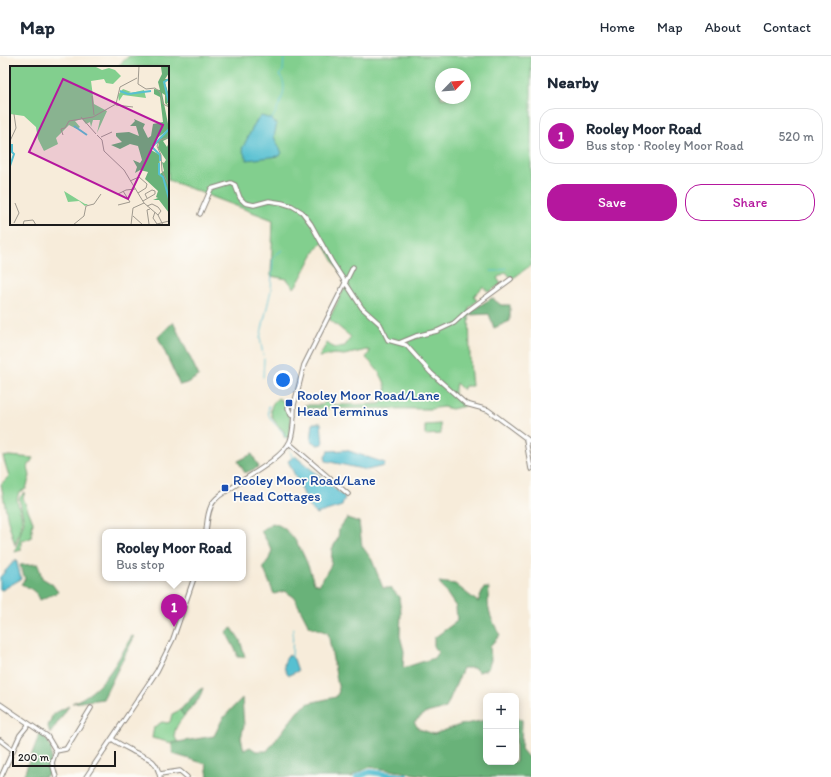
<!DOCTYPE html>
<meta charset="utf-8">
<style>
:root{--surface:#fff;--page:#f2f2f3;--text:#1f2937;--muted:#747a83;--line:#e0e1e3;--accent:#b5179e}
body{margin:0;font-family:Itim,sans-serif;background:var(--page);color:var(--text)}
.controls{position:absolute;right:12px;bottom:12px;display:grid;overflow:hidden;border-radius:8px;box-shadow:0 2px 10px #0003}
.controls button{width:36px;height:36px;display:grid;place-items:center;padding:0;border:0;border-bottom:1px solid var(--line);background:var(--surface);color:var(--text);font:20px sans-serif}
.compass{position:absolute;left:435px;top:12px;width:36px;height:36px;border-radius:50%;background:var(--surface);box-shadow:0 2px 10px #0003;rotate:65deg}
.scale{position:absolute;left:12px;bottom:10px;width:104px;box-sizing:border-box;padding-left:4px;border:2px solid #1c1c1c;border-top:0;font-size:11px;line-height:14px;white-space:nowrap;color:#1c1c1c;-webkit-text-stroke:3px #fdfcf7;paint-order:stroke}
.you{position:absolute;left:283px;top:324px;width:14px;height:14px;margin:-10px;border:3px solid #fff;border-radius:50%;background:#1a73e8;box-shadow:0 0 0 6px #1a73e833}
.badge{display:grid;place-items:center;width:26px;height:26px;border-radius:50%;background:var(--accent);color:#fff;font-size:13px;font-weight:700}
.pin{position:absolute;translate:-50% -33px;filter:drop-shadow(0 1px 2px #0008)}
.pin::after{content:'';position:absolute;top:21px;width:14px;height:12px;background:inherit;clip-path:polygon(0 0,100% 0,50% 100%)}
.popup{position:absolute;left:102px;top:473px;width:144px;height:52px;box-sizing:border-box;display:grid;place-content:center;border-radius:8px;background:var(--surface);filter:drop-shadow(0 1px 3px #0005);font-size:13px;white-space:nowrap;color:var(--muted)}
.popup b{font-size:15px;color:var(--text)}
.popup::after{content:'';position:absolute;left:50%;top:100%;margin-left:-8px;border:8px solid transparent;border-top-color:var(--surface)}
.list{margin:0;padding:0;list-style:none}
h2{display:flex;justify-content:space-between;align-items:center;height:52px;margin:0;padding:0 16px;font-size:17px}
h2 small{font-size:13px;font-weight:400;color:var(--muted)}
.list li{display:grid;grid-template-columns:26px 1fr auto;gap:12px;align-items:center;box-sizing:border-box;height:56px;margin:0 8px 8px;padding:0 8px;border:1px solid var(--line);border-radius:16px}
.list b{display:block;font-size:15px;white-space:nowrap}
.list p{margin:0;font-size:13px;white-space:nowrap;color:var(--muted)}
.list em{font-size:13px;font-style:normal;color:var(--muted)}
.actions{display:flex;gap:8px;padding:12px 16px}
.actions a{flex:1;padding:9px 0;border:1px solid var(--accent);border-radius:16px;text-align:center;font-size:14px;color:var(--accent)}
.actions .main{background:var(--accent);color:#fff}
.map{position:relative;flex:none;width:531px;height:721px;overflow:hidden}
header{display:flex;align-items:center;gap:24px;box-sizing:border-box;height:56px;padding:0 20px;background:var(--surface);border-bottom:1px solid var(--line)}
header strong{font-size:19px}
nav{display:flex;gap:22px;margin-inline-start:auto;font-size:14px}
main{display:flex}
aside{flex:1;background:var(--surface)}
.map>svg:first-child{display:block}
.green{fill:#82cf8e;stroke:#4f7655;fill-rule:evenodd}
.forest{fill:#69b279;stroke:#42674a}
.water{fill:#56c0d1;stroke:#396e76}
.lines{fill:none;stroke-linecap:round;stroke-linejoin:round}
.stream{stroke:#56c0d1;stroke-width:1}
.river{stroke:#56c0d1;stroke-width:6}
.street-casing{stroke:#8a847b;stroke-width:5.5}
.street{stroke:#fff;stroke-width:3.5}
.transit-dot{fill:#1a4fb4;stroke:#fdfcf7;stroke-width:1.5}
.labels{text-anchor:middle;stroke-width:3.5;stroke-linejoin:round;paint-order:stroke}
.transit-label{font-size:14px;fill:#164399;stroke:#fdfcf7;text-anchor:start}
.inset-river{fill:none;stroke:#56c0d1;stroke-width:2}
.inset-road{fill:none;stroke:#9f998e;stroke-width:1}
.view{fill:#b5179e;fill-opacity:0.15;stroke:#b5179e;stroke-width:2}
.inset-edge{fill:none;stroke:#1c1c1c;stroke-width:2}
</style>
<header>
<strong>Map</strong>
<nav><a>Home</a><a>Map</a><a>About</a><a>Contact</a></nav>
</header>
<main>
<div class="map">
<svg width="531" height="721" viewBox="0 0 531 721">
<rect width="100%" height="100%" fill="#fdfcf7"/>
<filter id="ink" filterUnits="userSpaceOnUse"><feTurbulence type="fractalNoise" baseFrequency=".025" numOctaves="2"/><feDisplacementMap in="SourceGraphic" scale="8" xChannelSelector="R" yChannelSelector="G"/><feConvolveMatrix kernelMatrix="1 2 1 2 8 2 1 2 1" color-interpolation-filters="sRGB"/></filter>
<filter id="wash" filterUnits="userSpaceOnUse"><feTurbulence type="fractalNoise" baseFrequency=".012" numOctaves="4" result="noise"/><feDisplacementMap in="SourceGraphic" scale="16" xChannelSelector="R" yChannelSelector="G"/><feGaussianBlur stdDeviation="0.9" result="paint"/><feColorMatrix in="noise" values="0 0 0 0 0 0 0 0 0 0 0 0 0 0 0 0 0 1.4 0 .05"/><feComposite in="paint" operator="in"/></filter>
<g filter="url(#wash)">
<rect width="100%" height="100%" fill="#f7ecda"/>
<!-- green -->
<path class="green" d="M 129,0 L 531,0 L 531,209 L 512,223 L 506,216 L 497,222 L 501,228 L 489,236 L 483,231 L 474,240 L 477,245 L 469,252 C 470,278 469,304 472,330 L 465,330 L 463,334 L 456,327 L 454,339 L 465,350 L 452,353 L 443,351 L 430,353 L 306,352 L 304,349 L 322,349 L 326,345 L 335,349 L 380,348 C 396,334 377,312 366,302 L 370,295 L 367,294 L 344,299 L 334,298 L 319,301 L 327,287 L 334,292 L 345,290 L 351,281 L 329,263 L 348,225 L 339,215 L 323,186 C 313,193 304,220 294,232 L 287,223 L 271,220 L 273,164 L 168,124 L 168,11 L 117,11 ZM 441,18 L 465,18 L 465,42 L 441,42 Z
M 278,342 L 287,348 L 286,352 L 291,365 L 289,382 L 284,381 L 284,375 C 273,366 264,353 278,342 Z
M 440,368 L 441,378 L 425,379 L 425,369 Z
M 9,400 L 33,402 L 28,411 L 30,420 L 26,433 C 9,439 22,453 22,464 C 22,471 17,482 15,489 L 8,465 L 1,428 L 9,420 L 3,401 Z
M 25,436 L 23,442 L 33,466 L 31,482 L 21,485 L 21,494 L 15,496 L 24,465 L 19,442 Z
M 180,654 L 184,660 C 178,668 170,677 178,686 L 172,687 L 152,682 L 154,671 L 162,666 L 167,667 L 170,666 L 172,658 Z"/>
<!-- forest -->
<path class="forest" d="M 492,242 L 501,249 L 510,249 L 510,265 L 494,272 L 489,258 L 469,259 L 469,256 Z
M 173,266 L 199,320 L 187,327 L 180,329 L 158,281 Z
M 252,398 L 259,411 L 245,417 L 238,405 Z
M 347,462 L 359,466 L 362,490 L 372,504 L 383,532 L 391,532 L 399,541 L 401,557 L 400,580 L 404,595 L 403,612 L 434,602 L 438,596 L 434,592 L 434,582 L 457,565 L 456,551 L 439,526 L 455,528 L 478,546 L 484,532 L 489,532 C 486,553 490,561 500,579 L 490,590 L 491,604 L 488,613 L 479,616 L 474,612 L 463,612 L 446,652 L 426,657 L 414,666 L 419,673 L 434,678 L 460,669 L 486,664 L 486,706 L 516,706 L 516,660 L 522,664 L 521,693 L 531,705 L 531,721 L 434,721 L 370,711 L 353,719 L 353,721 L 208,721 L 206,708 L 173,698 L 172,687 L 214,680 L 223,662 L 242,642 L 244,670 L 241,682 L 244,694 L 250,691 L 256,695 L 267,695 L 298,655 L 309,647 L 336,641 L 339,635 L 328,577 L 309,570 L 294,541 L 285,535 L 274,538 L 263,511 L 269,503 L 272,494 L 261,475 L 272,467 C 295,471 308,507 314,527 L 319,529 L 331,509 L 332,493 L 338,482 L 339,473 Z
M 38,508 L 42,522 L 52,528 L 58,536 L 40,544 C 38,536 28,531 21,528 L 25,523 L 20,509 Z
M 232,572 L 240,584 L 245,601 L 237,601 L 237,597 L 226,576 Z
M 132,580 L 134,581 L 103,643 L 72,647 C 103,635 116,607 132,580 Z
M 203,632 L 199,643 L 184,660 L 180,654 L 199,634 Z
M 69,650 L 50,678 L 48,670 L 53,658 Z
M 40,677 C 57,691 50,698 50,717 L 45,721 L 23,721 Z"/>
<!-- water -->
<path class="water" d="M 261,60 L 272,63 L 274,67 L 277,67 L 274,81 L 282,97 L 279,100 L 247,104 L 242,93 L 255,67 Z
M 313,367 L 321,367 L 323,388 L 318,389 L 311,385 Z
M 346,394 L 385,407 L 384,410 L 367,414 L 326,405 L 325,400 L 328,395 Z
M 295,400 L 345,441 L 342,450 L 316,458 L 310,451 L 288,405 Z
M 16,503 L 21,523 L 2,534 L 0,533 L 0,521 Z
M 289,599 L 294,603 L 298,615 L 289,619 C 282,613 283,605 289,599 Z"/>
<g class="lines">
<!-- stream -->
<path class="stream" d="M 272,63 C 278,52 291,30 279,19 L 283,15 L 284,0
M 491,215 L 497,215 L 506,212
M 263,299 L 260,282 L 271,234 L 273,201 L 282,194
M 263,321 L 264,303
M 269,350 C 264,365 282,370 286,382
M 290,394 L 292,402
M 292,602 L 293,572"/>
<!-- river -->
<path class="river" d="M 357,721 L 370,716 L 406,721"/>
</g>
</g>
<g filter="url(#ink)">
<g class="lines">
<!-- street casing -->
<g class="street-casing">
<path id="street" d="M 200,158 L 211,133 L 231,127 L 235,129 L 240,142 L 245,147 L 254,149 L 269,145 L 282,147 L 292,150 L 302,156 L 311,168 L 332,206 L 362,252 L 380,268 L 388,284 L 406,289 L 431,317 L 466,348 L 488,354 L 531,386
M 399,287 L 416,280 L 437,275 L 454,267 L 466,256 L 511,223
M 294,349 L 304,309 L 353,211
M 526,384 L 531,413
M 289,387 L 348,438
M 206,476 C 207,466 208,451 215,444 C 219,439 225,436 230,433 C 246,421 282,403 290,385 C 294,375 294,360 294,349 L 289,348 L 288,352 L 291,359 L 294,360
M 0,648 L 47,680 L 56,695 L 52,707 L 56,721
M 112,683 C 119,688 127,692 134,696 C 150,703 156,703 160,721
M 0,684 L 13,694
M 56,695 L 66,693 L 91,652
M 160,718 L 180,715 L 187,721
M 1,721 L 20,679 L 29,668
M 86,721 L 157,615 L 173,583 L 194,522"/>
</g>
<!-- street -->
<use href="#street" class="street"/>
</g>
</g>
<!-- markers -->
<g class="transit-dot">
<rect x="285" y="343" width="8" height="8" rx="2"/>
<rect x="221" y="428" width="8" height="8" rx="2"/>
</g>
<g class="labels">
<!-- transit labels -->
<g class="transit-label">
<text x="297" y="344">Rooley Moor Road/Lane<tspan x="297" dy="16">Head Terminus</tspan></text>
<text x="233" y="429">Rooley Moor Road/Lane<tspan x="233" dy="16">Head Cottages</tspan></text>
</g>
</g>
<!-- overview -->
<g transform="translate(10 10)">
<rect width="159" height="159" fill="#f7ecda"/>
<path d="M 0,0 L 84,0 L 92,4 L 99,2 L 105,4 L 111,10 L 103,18 L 96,17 L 94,13 L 81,15 L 84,38 L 97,45 L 87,67 L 90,54 L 83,54 L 81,61 L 80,56 L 76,58 L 72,53 L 65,55 L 70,61 L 67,63 L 59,59 L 46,72 L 48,78 L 34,85 L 28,73 L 26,61 L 14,50 L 0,48 ZM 113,23 L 121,26 L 117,28 L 134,24 L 136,32 L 113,29 L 109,35 L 108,29 ZM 54,125 L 75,138 L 78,138 L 75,140 L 69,135 L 58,136 Z" fill="#82cf8e"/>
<path d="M 159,0 L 159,7 L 155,13 L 158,13 L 155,17 L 158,26 L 159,17 L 159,37 L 157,37 L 159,41 L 155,37 L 155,29 L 152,27 L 159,63 L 146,73 L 141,84 L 150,89 L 149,108 L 153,111 L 159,133 L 159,147 L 149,134 L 143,134 L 148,132 L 146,131 L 148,125 L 135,113 L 138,106 L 130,104 L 125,107 L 127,101 L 123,94 L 130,97 L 132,94 L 128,80 L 120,78 L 110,83 L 101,79 L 112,76 L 106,70 L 106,67 L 119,66 L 129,70 L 126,60 L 120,60 L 125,55 L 124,53 L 135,58 L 133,62 L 138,72 L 141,70 L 143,58 L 153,56 L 150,31 L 144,28 L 144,23 L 150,24 L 148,16 L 152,8 L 151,1 ZM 159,64 L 159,72 L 153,75 L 157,81 L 159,76 L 159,132 L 153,111 L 150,108 L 154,105 L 152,96 L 154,97 L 156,94 L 148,82 L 149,77 L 144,78 Z" fill="#69b279"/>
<path class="inset-river" d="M 159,13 L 154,16 L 159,37M 110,25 L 118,28 L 141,25M 64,60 L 77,69M 150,95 L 150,89 L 142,81 L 159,63M 149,97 L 149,108 L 153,111 L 159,133M 0,100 L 4,88 L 2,86 L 2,78"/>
<path class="inset-road" d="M 129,0 L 128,18 L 136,23 L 145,22 L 150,26M 150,26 L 153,38 L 159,41M 82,30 L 84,49M 106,39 L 123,41M 71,51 L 86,68M 159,68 L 157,72 L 150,74 L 147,80 L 151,89 L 152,105 L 159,120M 53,69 L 51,63 L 55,62 L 59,55 L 83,51 L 106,38 L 110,21 L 127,12M 87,69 L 92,74 L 94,85 L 114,104 L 134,137 L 148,149 L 153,159M 91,71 L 102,66M 0,75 L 6,62 L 4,48M 120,115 L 129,111 L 137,118 L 136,122 L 128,127M 108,128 L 116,124 L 125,123M 133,135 L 145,128 L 145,125 L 142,124 L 135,128 L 137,132M 108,139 L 120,136 L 113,125M 137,140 L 142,138 L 148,141 L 151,145 L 148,149M 145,146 L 143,152 L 147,158 L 159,155M 123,150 L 133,159M 4,157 L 9,147 L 5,137M 139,158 L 137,144 L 140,143M 13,159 L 14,155 L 23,154 L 26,159M 63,159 L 74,150 L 76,140 L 84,138 L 91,128M 121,159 L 123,142 L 134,137"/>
<path class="view" d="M 53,13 L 153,59 L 118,133 L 19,86 Z"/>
<rect width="159" height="159" class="inset-edge"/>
</g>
</svg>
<div class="controls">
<button>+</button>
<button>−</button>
</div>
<svg class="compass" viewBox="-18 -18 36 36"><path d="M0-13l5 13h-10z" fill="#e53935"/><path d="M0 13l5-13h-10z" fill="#747a83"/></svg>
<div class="scale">200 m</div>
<div class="you"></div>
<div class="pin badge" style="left:174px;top:571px">1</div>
<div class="popup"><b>Rooley Moor Road</b>Bus stop</div>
</div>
<aside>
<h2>Nearby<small></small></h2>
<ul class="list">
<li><span class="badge">1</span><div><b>Rooley Moor Road</b><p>Bus stop · Rooley Moor Road</p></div><em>520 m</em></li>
</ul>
<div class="actions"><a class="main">Save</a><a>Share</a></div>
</aside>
</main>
